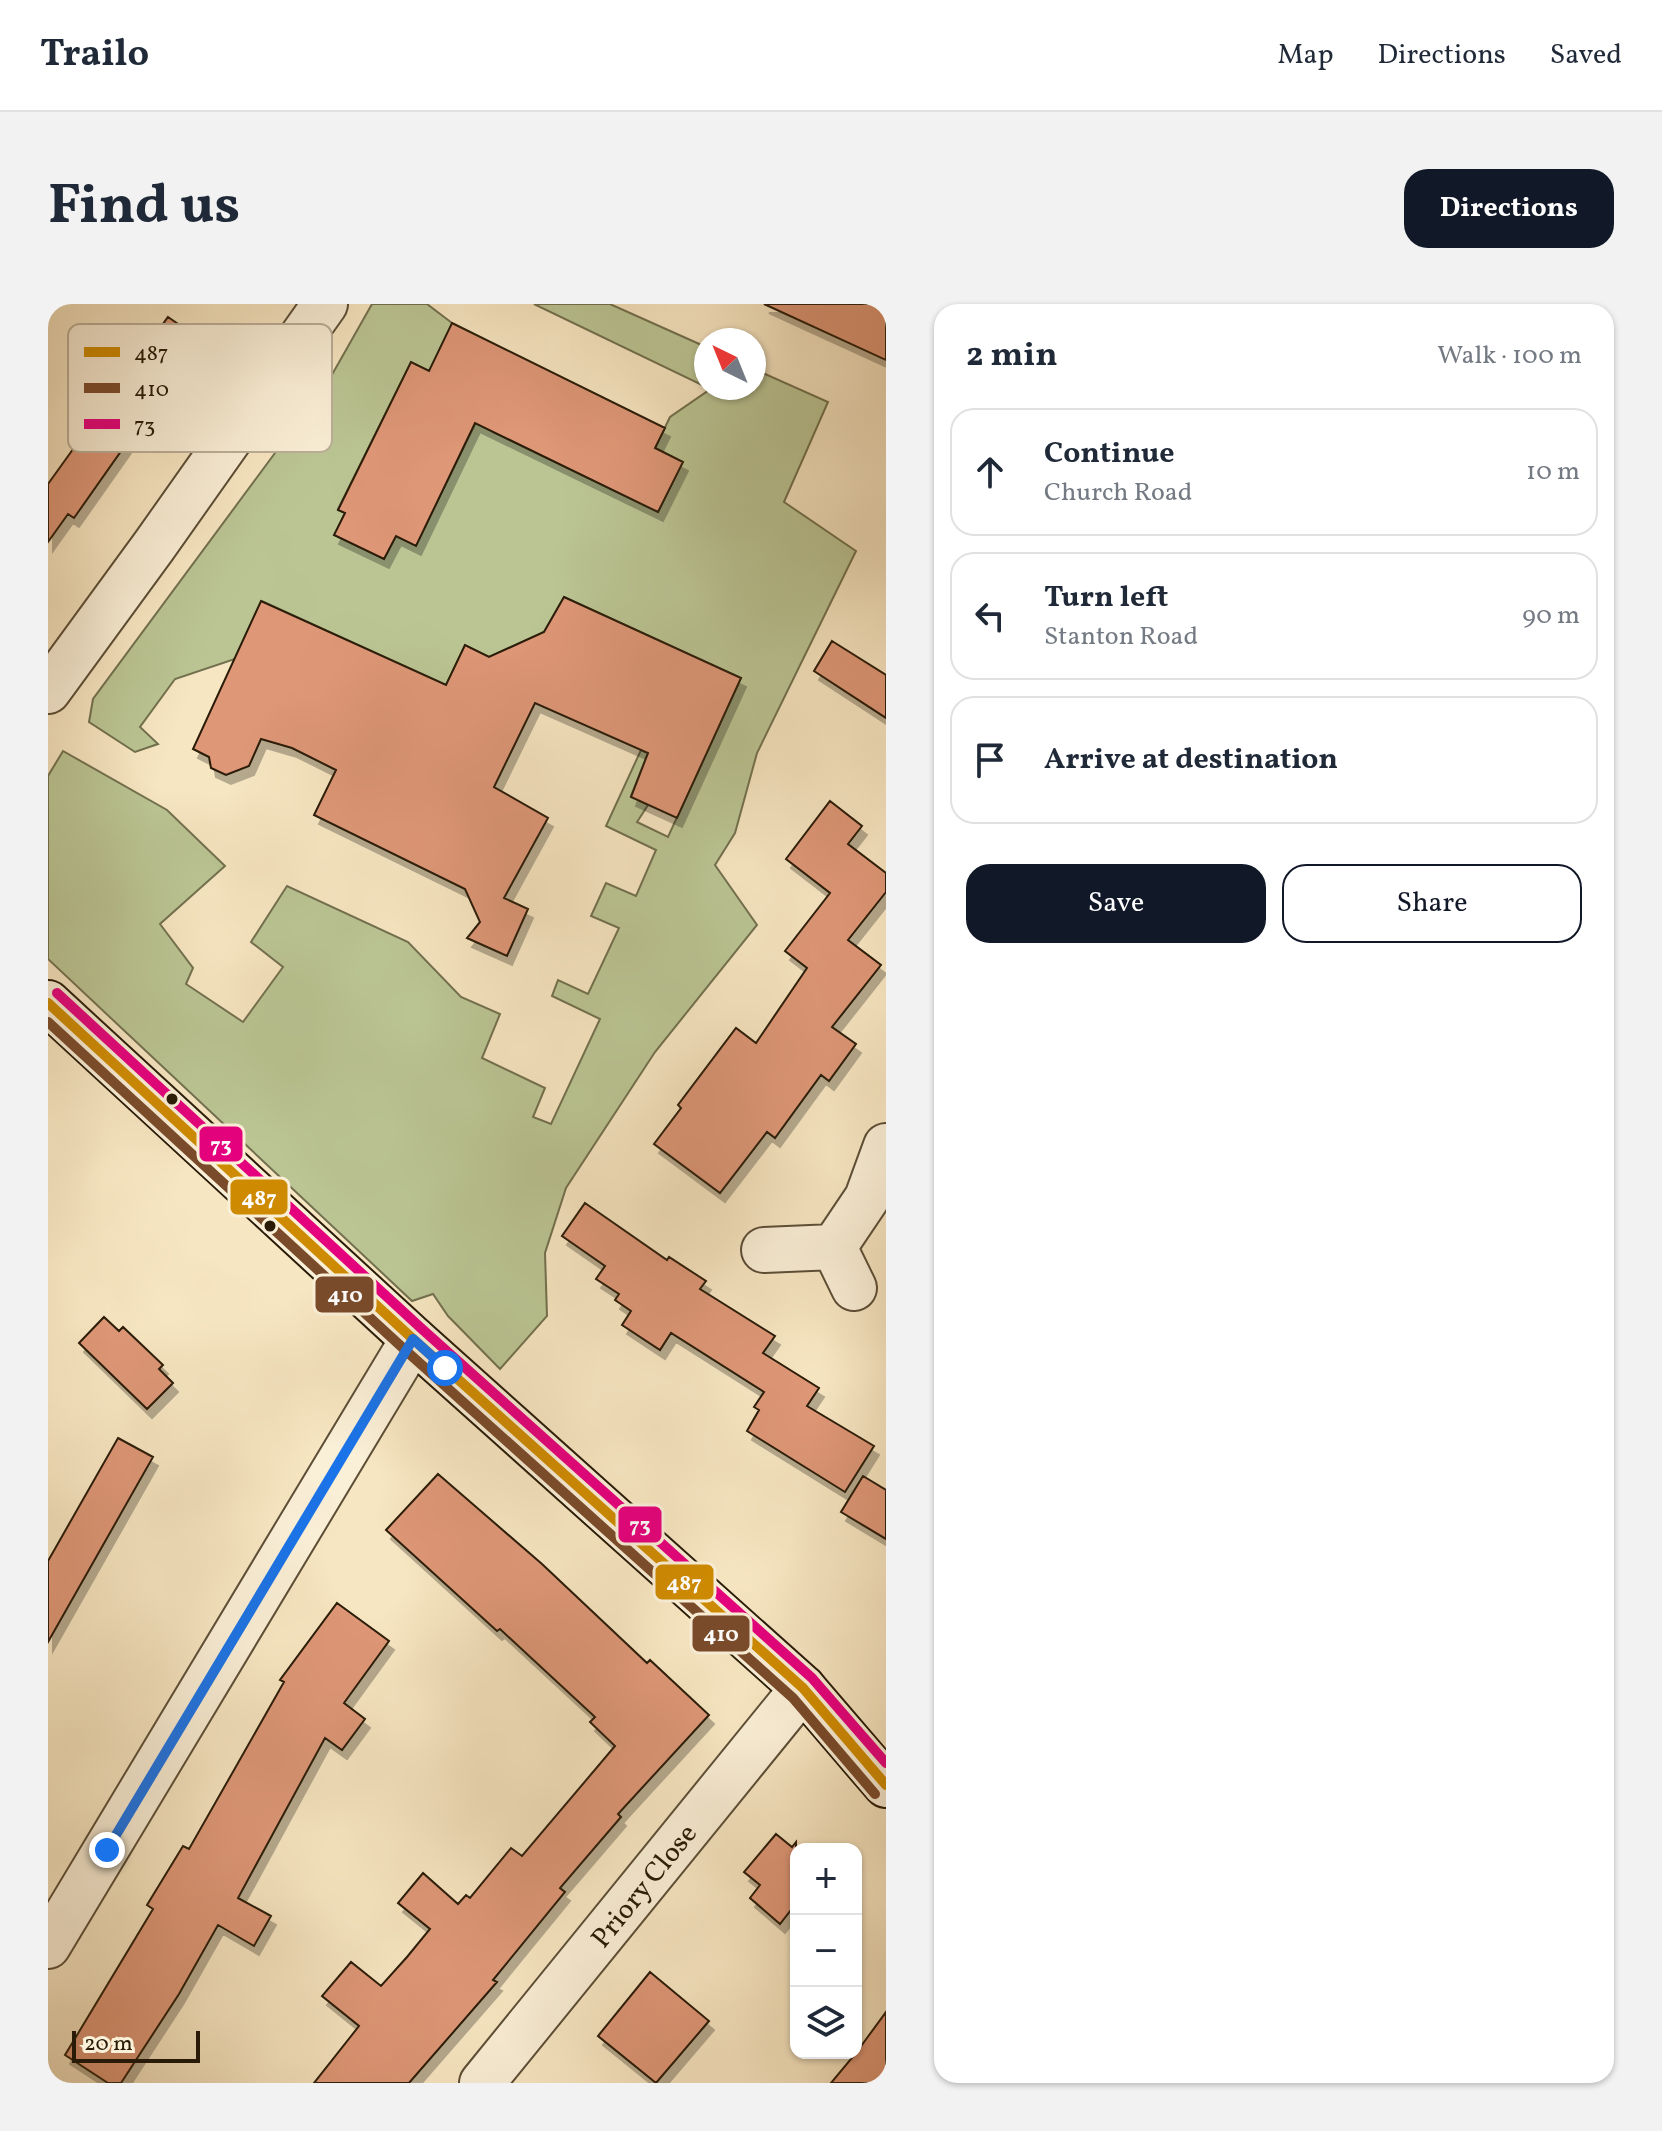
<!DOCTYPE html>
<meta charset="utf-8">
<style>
:root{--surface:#fff;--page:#f2f2f3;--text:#1f2937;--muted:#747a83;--line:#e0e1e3;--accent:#111827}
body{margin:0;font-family:Vollkorn,serif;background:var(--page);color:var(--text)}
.controls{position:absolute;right:24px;bottom:24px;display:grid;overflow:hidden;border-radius:16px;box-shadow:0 2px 6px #0004}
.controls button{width:72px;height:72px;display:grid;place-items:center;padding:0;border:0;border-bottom:2px solid var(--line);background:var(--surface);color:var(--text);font:40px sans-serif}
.compass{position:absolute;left:646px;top:24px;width:72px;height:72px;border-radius:50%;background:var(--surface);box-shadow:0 2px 6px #0004;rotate:317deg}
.scale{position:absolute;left:24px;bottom:20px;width:128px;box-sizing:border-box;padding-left:8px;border:4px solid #291b07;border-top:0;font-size:22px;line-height:28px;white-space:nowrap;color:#291b07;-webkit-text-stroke:6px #faefd7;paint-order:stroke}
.stop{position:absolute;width:24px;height:24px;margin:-18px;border:6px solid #1a73e8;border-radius:50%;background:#fff}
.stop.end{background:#1a73e8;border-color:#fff;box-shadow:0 2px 8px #0008}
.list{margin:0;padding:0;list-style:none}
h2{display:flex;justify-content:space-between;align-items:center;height:104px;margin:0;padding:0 32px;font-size:34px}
h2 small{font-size:26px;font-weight:400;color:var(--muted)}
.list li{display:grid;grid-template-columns:52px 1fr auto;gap:24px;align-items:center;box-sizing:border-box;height:128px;margin:0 16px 16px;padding:0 16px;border:2px solid var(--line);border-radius:24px}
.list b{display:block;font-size:30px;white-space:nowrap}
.list p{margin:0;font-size:26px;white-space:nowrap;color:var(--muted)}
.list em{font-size:26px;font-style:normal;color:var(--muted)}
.actions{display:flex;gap:16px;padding:24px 32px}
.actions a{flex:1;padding:18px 0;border:2px solid var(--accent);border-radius:24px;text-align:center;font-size:28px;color:var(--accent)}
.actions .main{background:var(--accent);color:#fff}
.icon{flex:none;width:44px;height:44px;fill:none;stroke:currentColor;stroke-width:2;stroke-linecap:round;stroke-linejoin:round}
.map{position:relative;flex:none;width:838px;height:1779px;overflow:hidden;border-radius:24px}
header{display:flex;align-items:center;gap:48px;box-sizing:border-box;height:112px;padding:0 40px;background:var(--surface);border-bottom:2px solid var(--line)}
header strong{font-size:38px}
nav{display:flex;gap:44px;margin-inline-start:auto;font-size:28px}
.intro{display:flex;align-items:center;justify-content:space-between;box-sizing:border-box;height:192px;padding:0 48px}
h1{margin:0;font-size:56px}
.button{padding:20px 36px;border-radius:24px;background:var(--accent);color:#fff;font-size:28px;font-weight:700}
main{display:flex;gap:48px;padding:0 48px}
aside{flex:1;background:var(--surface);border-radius:24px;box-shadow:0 2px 6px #0004}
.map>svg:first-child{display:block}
.green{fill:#bbc594;stroke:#72704e;stroke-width:2}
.building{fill:#de9777;stroke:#291b07;stroke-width:2;filter:url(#shadow)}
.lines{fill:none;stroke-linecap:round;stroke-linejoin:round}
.minor-casing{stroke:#5c4e36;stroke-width:48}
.tertiary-casing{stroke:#5c4e36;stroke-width:48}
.secondary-casing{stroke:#291b07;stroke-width:48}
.minor{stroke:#faefd7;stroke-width:44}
.tertiary{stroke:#faefd7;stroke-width:44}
.secondary{stroke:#faefd7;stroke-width:44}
.bus-1-casing{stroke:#faefd7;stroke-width:16}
.bus-2-casing{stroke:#faefd7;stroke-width:16}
.bus-3-casing{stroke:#faefd7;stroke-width:16}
.bus-1{stroke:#ce8a01;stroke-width:10}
.bus-2{stroke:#7a4b2a;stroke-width:10}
.bus-3{stroke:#e5007d;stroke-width:10}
.route{stroke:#1a73e8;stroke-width:10}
.bus-dot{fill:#291b07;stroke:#faefd7;stroke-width:3}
.labels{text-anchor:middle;stroke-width:6;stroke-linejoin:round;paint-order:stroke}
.street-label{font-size:28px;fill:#291b07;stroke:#faefd7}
.key{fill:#faefd7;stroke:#bbaf99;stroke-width:2}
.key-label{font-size:22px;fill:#291b07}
.line-badge{stroke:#faefd7;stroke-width:3}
.badge-label{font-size:22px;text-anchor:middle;font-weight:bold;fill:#fff}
</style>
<header>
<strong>Trailo</strong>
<nav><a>Map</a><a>Directions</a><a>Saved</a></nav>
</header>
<div class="intro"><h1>Find us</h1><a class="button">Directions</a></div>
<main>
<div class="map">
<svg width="838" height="1779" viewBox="0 0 838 1779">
<defs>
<filter id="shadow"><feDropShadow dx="5" dy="9" stdDeviation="0" flood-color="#0004"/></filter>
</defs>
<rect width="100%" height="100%" fill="#f7e6c2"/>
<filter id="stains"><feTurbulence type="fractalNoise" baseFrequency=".0025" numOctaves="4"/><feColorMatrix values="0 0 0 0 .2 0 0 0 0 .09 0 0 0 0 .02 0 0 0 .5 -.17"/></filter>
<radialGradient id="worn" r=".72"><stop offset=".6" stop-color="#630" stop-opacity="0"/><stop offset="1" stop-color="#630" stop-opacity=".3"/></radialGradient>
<!-- green -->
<path class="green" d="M 324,0 L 379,0 L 404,19 L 414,83 L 363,58 L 290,205 L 297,209 L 287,231 L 336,255 L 348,232 L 368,241 L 431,112 L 445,128 L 610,208 L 634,158 L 607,144 L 622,113 L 661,86 L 659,84 L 706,84 L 706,65 L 780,98 L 736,198 L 808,247 L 709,449 L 687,529 L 667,561 L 709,621 L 607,748 L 518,884 L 497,949 L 499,1012 L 452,1065 L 400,1012 L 385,990 L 364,997 L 0,655 L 0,472 L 15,447 L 119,506 L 177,562 L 112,620 L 145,664 L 138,680 L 195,718 L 235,663 L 203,638 L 239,582 L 360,638 L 413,693 L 452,710 L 434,754 L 497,784 L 485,813 L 503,820 L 552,715 L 504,692 L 510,676 L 540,690 L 571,624 L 543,612 L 558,579 L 588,592 L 608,546 L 558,522 L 593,446 L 600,449 L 583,492 L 600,501 L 589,518 L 620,533 L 693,374 L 516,293 L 496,328 L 441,353 L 417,341 L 398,381 L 214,297 L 187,355 L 127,375 L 92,423 L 110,440 L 87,448 L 41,418 L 45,395 L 281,76 Z
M 486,0 L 562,0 L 658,43 L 658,83 Z"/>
<!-- building -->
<path class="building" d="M 716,0 L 838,0 L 838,56 Z
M 120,13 L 152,35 L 26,214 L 20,210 L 0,238 L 0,180 Z
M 404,19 L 617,124 L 607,144 L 635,158 L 610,208 L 427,119 L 368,242 L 348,232 L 336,255 L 286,231 L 297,209 L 290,206 L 363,58 L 381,67 Z
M 516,293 L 693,374 L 629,514 L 583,493 L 600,449 L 487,399 L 446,483 L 500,514 L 456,594 L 480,605 L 459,652 L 419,634 L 432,618 L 417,585 L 266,511 L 288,466 L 244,444 L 213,435 L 201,462 L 178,471 L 163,464 L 161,453 L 145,445 L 213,297 L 398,381 L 417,341 L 441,353 L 496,328 Z
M 784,337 L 838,371 L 838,414 L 766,367 Z
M 782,497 L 814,522 L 800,540 L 838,569 L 838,588 L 800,636 L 833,661 L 784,723 L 808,740 L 781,777 L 773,771 L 727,834 L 719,828 L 672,889 L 606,840 L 633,804 L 630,801 L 688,724 L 708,739 L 759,664 L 737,647 L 782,589 L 738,555 Z
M 537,899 L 619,956 L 621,953 L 658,977 L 652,985 L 727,1032 L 715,1049 L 771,1084 L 759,1102 L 826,1142 L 797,1188 L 699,1127 L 711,1106 L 706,1103 L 716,1088 L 623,1029 L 612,1046 L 574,1021 L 583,1007 L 567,996 L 571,990 L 548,975 L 557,962 L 514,932 Z
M 56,1013 L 71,1027 L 75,1023 L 115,1061 L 111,1065 L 125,1079 L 99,1105 L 31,1039 Z
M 70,1134 L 105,1153 L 0,1338 L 0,1257 Z
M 390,1170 L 494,1260 L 599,1359 L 602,1356 L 661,1411 L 570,1510 L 573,1513 L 512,1584 L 517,1588 L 445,1676 L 449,1678 L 361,1779 L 266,1779 L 311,1722 L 274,1692 L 303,1658 L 333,1682 L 359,1653 L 382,1625 L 350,1599 L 375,1569 L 410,1600 L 418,1591 L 422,1594 L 463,1544 L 474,1552 L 567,1442 L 542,1418 L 547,1413 L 452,1325 L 449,1327 L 338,1226 Z
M 815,1172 L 838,1186 L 838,1235 L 793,1208 Z
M 289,1299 L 341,1337 L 296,1399 L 317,1415 L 294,1446 L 277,1434 L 190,1594 L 223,1612 L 206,1642 L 170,1621 L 131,1690 L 73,1779 L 60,1779 L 17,1751 L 105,1605 L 99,1601 L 135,1542 L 141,1545 L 186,1466 L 236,1378 L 232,1376 Z
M 728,1530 L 744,1543 L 748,1538 L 748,1610 L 743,1606 L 732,1620 L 702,1594 L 712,1581 L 696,1568 Z
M 602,1668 L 661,1717 L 608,1779 L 550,1732 Z
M 838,1708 L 838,1779 L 783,1779 L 808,1749 Z"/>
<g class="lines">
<!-- minor casing -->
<g class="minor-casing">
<path id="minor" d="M 0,387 L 106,242 L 277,0
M 786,943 L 819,894 L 838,842
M 716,946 L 786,943 L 806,984
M 434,1779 L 755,1384"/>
</g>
<!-- tertiary casing -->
<g class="tertiary-casing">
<path id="tertiary" d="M 0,1642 L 365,1035"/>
</g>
<!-- secondary casing -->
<g class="secondary-casing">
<path id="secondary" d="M 0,699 L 365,1035 L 755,1384 L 838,1481"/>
</g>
<!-- minor -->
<use href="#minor" class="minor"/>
<!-- tertiary -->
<use href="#tertiary" class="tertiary"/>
<!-- secondary -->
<use href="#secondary" class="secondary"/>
<!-- bus-1 casing -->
<g class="bus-1-casing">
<path id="bus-1" d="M 0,699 L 365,1035 L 755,1384 L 838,1481"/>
</g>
<!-- bus-2 casing -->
<g class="bus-2-casing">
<path id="bus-2" d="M 0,718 L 356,1045 L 745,1394 L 827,1490"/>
</g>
<!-- bus-3 casing -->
<g class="bus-3-casing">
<path id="bus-3" d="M 9,689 L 374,1025 L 764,1374 L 838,1459"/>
</g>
<!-- bus-1 -->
<use href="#bus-1" class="bus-1"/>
<!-- bus-2 -->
<use href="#bus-2" class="bus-2"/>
<!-- bus-3 -->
<use href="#bus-3" class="bus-3"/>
</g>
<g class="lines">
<!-- route -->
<path class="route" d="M 59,1546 L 365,1035 L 397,1064"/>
</g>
<!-- markers -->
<g class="bus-dot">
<circle cx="124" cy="795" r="7"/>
<circle cx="222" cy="922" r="7"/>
</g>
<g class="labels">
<!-- street labels -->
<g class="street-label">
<text transform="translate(595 1581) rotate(-51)" y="10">Priory Close</text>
</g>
</g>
<!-- legend -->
<rect x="20" y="20" width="264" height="128" rx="12" class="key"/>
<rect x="36" y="43" width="36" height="10" fill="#ce8a01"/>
<rect x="36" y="79" width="36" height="10" fill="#7a4b2a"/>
<rect x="36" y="115" width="36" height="10" fill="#e5007d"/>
<g class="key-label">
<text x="86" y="56">487</text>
<text x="86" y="92">410</text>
<text x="86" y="128">73</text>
</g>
<g class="line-badge">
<rect x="150" y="821" width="46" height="38" rx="8" fill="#e5007d"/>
<rect x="181" y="874" width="60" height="38" rx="8" fill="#ce8a01"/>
<rect x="266" y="971" width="61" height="39" rx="8" fill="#7a4b2a"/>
<rect x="569" y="1201" width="46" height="39" rx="8" fill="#e5007d"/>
<rect x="606" y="1259" width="61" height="38" rx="8" fill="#ce8a01"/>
<rect x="643" y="1310" width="60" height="39" rx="8" fill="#7a4b2a"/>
</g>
<g class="badge-label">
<text x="173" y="848">73</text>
<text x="211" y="901">487</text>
<text x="297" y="998">410</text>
<text x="592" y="1228">73</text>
<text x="636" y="1286">487</text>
<text x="673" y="1337">410</text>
</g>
<rect width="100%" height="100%" filter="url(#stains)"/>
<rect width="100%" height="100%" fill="url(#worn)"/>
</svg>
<div class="controls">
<button>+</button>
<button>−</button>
<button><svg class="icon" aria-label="layers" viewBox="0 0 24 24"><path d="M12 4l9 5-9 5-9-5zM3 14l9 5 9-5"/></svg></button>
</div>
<svg class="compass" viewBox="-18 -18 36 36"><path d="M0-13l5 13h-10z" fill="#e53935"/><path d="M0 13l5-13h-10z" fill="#747a83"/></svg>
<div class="scale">20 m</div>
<div class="stop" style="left:397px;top:1064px"></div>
<div class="stop end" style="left:59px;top:1546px"></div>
</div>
<aside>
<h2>2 min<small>Walk · 100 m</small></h2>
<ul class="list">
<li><svg class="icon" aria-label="ahead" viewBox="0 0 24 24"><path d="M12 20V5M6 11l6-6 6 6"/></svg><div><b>Continue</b><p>Church Road</p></div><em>10 m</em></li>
<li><svg class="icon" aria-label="left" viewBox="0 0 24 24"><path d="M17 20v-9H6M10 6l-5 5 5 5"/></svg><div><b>Turn left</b><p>Stanton Road</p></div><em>90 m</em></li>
<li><svg class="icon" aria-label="arrive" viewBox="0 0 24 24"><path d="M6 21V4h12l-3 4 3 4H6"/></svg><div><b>Arrive at destination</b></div></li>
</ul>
<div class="actions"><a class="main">Save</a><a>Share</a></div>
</aside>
</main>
